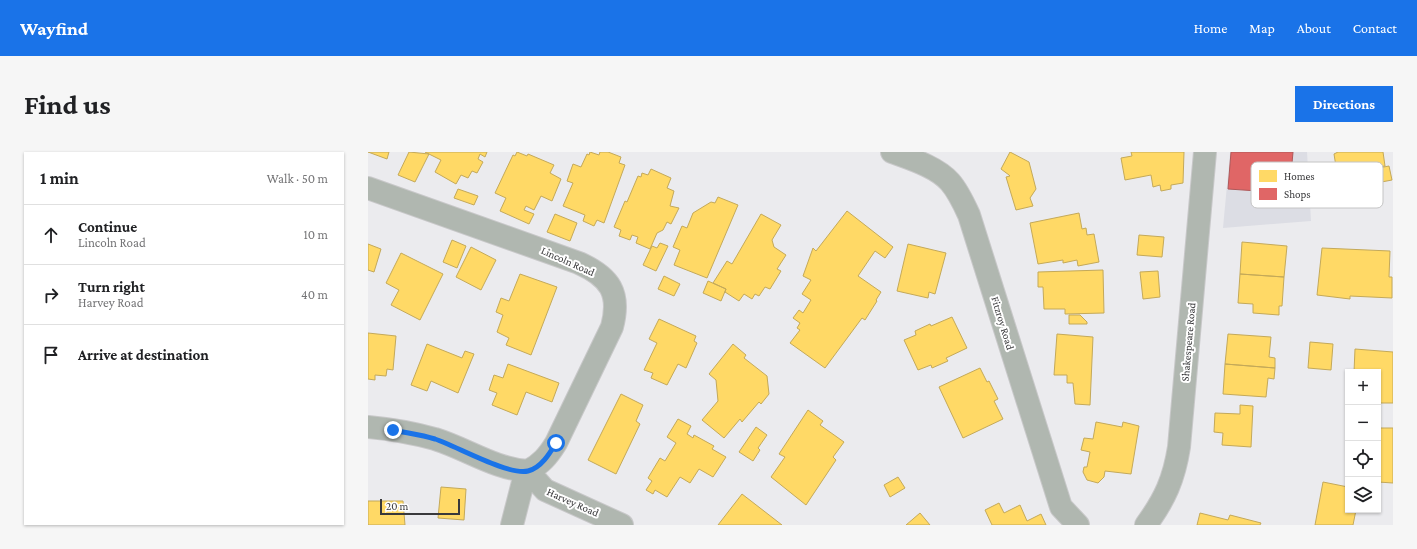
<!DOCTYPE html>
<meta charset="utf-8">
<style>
:root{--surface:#fff;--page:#f6f6f6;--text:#202124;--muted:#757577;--line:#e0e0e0;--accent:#1a73e8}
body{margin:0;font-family:"Crimson Pro",serif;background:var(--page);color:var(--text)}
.controls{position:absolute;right:12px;bottom:12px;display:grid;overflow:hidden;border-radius:0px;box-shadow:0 1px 3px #0004}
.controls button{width:36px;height:36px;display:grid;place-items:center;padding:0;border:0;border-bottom:1px solid var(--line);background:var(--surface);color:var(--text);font:20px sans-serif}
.scale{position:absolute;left:12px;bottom:10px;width:80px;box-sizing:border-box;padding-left:4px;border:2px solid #39393b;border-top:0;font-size:11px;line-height:14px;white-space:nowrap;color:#39393b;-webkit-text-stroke:3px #fff;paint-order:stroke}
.stop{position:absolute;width:12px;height:12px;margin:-9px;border:3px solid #1a73e8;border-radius:50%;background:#fff}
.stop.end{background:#1a73e8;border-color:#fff;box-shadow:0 1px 4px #0008}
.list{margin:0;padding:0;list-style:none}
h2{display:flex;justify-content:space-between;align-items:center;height:52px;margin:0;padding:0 16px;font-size:17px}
h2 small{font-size:13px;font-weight:400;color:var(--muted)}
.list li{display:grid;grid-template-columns:26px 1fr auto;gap:12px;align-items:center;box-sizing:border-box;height:60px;padding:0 16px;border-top:1px solid var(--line)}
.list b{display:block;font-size:15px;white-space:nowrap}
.list p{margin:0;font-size:13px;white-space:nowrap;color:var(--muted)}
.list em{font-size:13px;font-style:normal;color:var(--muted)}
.icon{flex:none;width:22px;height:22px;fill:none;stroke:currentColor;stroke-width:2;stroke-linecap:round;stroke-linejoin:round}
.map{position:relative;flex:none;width:1025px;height:373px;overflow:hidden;border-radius:0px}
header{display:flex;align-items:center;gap:24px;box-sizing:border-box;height:56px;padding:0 20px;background:var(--accent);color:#fff}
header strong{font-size:19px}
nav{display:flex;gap:22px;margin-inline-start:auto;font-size:14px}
.intro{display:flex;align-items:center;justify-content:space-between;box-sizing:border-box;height:96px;padding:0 24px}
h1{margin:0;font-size:28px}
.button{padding:10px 18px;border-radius:0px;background:var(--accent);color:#fff;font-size:14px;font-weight:700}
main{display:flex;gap:24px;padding:0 24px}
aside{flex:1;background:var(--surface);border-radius:0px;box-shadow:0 1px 3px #0004}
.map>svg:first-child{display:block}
.built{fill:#dcdde4}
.homes{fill:#ffd966;stroke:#c4a959}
.shops{fill:#e06666;stroke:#ae5859}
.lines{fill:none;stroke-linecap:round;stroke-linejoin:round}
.minor-casing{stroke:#c8c8c9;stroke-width:24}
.tertiary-casing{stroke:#c8c8c9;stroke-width:24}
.minor{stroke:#b0b7b0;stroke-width:22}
.tertiary{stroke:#b0b7b0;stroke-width:22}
.route{stroke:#1a73e8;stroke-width:5}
.labels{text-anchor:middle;stroke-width:4;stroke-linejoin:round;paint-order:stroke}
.street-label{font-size:11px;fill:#39393b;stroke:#fff}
.key{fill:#fff;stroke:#c4c4c4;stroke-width:1}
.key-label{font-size:11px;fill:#39393b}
</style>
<header>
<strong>Wayfind</strong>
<nav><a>Home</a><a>Map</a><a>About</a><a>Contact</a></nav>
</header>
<div class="intro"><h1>Find us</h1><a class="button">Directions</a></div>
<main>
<aside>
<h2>1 min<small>Walk · 50 m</small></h2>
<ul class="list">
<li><svg class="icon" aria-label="ahead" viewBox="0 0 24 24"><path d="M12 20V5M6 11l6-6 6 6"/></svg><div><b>Continue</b><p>Lincoln Road</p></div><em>10 m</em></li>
<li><svg class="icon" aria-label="right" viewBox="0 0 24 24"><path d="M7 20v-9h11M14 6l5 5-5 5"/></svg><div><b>Turn right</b><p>Harvey Road</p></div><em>40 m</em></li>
<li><svg class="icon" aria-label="arrive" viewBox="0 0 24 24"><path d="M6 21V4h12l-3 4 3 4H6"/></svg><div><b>Arrive at destination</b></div></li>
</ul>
</aside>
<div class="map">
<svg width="1025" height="373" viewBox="0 0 1025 373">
<rect width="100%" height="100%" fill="#ebebee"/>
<!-- built -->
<path class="built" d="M 869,0 L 939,0 L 943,69 L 855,76 L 862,1 Z"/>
<!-- homes -->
<path class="homes" d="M 0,0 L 21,0 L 19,7 Z
M 41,0 L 61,2 L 47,30 L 30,23 Z
M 57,0 L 119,0 L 117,5 L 112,2 L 110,7 L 115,10 L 109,21 L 104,19 L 100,26 L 93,23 L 88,32 L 67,20 L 73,8 Z
M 149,0 L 159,4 L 160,2 L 186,13 L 182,21 L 193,27 L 184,49 L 173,44 L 166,58 L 158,54 L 156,58 L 166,62 L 161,72 L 132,59 L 138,46 L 127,41 L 145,3 L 147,4 Z
M 222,0 L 231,3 L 232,0 L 240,0 L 253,5 L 251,11 L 257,13 L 236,71 L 229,68 L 226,74 L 215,69 L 217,63 L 195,54 L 205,31 L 199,29 L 205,12 L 213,15 L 219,2 L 221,3 Z
M 642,0 L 661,10 L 668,37 L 662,46 L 665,54 L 648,58 L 638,25 L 642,24 L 641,23 L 633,17 Z
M 763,0 L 816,0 L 815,31 L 803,33 L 803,37 L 793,39 L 792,33 L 785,35 L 783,23 L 757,28 L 753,6 L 764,4 Z
M 970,0 L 1015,0 L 1017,14 L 969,21 L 966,2 Z
M 1021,14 L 1024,28 L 987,35 L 984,21 Z
M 283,17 L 303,26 L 299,36 L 306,39 L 302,54 L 311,56 L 303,72 L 299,70 L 295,78 L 289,81 L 282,97 L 268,91 L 270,85 L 264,83 L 262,88 L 251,84 L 253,78 L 246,75 L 257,49 L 259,50 L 270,24 L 273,25 L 274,21 L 280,23 Z
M 90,37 L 110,44 L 106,53 L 86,46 Z
M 350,45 L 370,53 L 339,126 L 306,113 L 312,98 L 305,95 L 314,74 L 319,76 L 325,61 L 343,50 L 347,51 Z
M 479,59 L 525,95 L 517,106 L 507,99 L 490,124 L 513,140 L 508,148 L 509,149 L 497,168 L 494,166 L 457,216 L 422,191 L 432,178 L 429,176 L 432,171 L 425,166 L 431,158 L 435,161 L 443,148 L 434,142 L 443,128 L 435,124 L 445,96 L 448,99 Z
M 711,61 L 714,77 L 718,76 L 719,83 L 726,82 L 731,110 L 710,114 L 709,108 L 695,111 L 695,108 L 670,112 L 662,71 Z
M 187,62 L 209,71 L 202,89 L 179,80 Z
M 393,62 L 413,73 L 404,88 L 406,95 L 418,103 L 409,117 L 413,119 L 402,137 L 397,135 L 391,144 L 387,142 L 384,147 L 376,142 L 371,149 L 357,140 L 358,137 L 345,131 L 359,109 L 364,112 Z
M 771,83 L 796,85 L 794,105 L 769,103 Z
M 84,88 L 98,94 L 89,116 L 75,110 Z
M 874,90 L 919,94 L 916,125 L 872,122 Z
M 292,91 L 300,94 L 288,119 L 275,113 L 284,94 L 289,96 Z
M 0,92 L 13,97 L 6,120 L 0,118 Z
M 540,92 L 578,101 L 567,142 L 561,140 L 560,146 L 529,139 Z
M 103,95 L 128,108 L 113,138 L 88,125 Z
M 954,96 L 1022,99 L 1021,125 L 1024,125 L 1024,146 L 982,144 L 982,147 L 949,143 Z
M 33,101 L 75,122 L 52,168 L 23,153 L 31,138 L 18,131 Z
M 735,118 L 736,161 L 697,162 L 697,157 L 676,157 L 675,135 L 670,135 L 670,120 Z
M 790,119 L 792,145 L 775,147 L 772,120 Z
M 152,122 L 189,135 L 163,203 L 138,193 L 141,186 L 129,180 L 135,163 L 128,160 L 133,146 L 141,149 Z
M 872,122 L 916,125 L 914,154 L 911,154 L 911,163 L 885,161 L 885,152 L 870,151 Z
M 296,124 L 312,132 L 306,144 L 290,137 Z
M 340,129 L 358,137 L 353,149 L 335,141 Z
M 701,163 L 712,163 L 719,170 L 719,172 L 701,172 Z
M 584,165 L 599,196 L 578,206 L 580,209 L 564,216 L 563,213 L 550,218 L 536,188 L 548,183 L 547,179 L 562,172 L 563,174 Z
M 291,167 L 328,184 L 326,189 L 329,191 L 318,216 L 310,212 L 299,233 L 283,226 L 285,221 L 276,218 L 289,191 L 281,187 Z
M 0,181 L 28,184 L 25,218 L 19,217 L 18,224 L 7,223 L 7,228 L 0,227 Z
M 689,182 L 725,185 L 722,253 L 707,252 L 705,231 L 699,231 L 699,223 L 686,223 Z
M 860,182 L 903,185 L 901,205 L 907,206 L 907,216 L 857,212 Z
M 942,190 L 965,192 L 963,218 L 940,216 Z
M 59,192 L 94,206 L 97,199 L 106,202 L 90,241 L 63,229 L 59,239 L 43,233 Z
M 365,192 L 378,203 L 376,206 L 399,224 L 401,242 L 393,252 L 391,250 L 374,270 L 372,267 L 356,286 L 334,268 L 350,249 L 348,228 L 341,222 Z
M 987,197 L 1025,200 L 1025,251 L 1010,251 L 1010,220 L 986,220 Z
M 140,212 L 191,231 L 184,250 L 158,240 L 149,263 L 124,253 L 129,241 L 121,238 L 126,223 L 135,226 Z
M 857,212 L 907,216 L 906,227 L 900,226 L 898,245 L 855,242 Z
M 612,216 L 619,230 L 621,229 L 630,247 L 626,249 L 635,267 L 595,286 L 571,235 Z
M 253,242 L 275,253 L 268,269 L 272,272 L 248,322 L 220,308 Z
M 872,253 L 885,254 L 883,295 L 854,293 L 855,281 L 846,280 L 847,261 L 872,262 Z
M 440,258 L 455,269 L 452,273 L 476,290 L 465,305 L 468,308 L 438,353 L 403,325 L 417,305 L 411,302 Z
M 310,267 L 323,274 L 319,282 L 325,286 L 326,283 L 346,294 L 344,297 L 358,305 L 345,325 L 331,317 L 322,331 L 312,325 L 299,345 L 287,338 L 285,342 L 278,338 L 284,329 L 280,326 L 292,306 L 297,309 L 308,291 L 299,285 Z
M 728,270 L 754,275 L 755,270 L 771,274 L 763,322 L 737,319 L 736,325 L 730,331 L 719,328 L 715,320 L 716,315 L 719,315 L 722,300 L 713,298 L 716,286 L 725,287 Z
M 388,275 L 399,283 L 390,296 L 392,298 L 385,309 L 371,300 Z
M 1010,276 L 1025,276 L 1025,331 L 1010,330 Z
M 530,325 L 537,336 L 522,345 L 516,333 Z
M 955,330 L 980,335 L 980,358 L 988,358 L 985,373 L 947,373 Z
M 73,335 L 98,337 L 96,368 L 70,366 Z
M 374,342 L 414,373 L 350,373 Z
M 0,349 L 35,349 L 37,373 L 0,373 Z
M 631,351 L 636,361 L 652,353 L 659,369 L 673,362 L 678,373 L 624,373 L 617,358 Z
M 552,361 L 562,373 L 538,373 Z
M 832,361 L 860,368 L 862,363 L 893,371 L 892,373 L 829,373 Z"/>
<!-- shops -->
<path class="shops" d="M 863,0 L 925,0 L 922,34 L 900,31 L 898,47 L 890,45 L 890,39 L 860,37 Z"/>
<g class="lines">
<!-- minor casing -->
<g class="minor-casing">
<path id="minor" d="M 524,0 C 543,7 569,15 582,30 C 590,39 596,52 601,63 L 693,355 L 710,373
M 0,36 L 211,111 C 242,125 253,141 244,175 L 188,291 C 180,304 173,312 160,319
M 0,275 C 22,277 45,281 67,287 C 99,297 127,317 160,319
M 160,319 L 177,338 L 254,373
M 144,373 L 155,330 L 160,319"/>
</g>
<!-- tertiary casing -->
<g class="tertiary-casing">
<path id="tertiary" d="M 778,373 C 797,347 806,327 811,295 L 837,0"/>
</g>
<!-- minor -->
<use href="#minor" class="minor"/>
<!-- tertiary -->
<use href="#tertiary" class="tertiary"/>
</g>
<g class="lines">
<!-- route -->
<path class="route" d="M 25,278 C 39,281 54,283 67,287 C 88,294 141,324 160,319 C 173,316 182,301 188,291"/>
</g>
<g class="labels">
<!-- street labels -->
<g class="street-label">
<text transform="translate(200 109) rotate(24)" y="4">Lincoln Road</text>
<text transform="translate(635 171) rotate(73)" y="4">Fitzroy Road</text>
<text transform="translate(820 190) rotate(-85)" y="4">Shakespeare Road</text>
<text transform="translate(205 350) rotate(24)" y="4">Harvey Road</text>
</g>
</g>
<!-- legend -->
<rect x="883" y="10" width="132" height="46" rx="6" class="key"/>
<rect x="891" y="18" width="18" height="12" fill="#ffd966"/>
<rect x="891" y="36" width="18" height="12" fill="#e06666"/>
<g class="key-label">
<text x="916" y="28">Homes</text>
<text x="916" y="46">Shops</text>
</g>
</svg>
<div class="controls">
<button>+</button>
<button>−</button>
<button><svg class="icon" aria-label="locate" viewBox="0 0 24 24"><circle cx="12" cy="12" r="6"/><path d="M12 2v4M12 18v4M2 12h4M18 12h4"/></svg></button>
<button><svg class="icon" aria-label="layers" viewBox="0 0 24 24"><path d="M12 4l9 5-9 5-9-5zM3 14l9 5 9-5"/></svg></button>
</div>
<div class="scale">20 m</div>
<div class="stop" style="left:188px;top:291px"></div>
<div class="stop end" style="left:25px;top:278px"></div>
</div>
</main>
